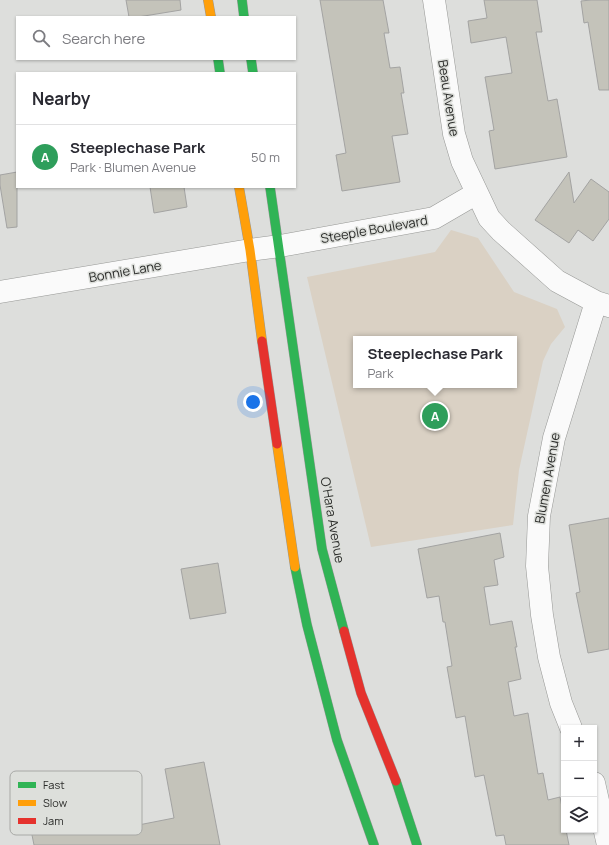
<!DOCTYPE html>
<meta charset="utf-8">
<style>
:root{--surface:#fff;--page:#f2f2f3;--text:#2b2b33;--muted:#7c7c81;--line:#e1e1e2;--accent:#696a68}
body{margin:0;font-family:Manrope,sans-serif;background:var(--page);color:var(--text)}
.controls{position:absolute;right:12px;bottom:12px;display:grid;overflow:hidden;border-radius:0px;box-shadow:0 1px 3px #0004}
.controls button{width:36px;height:36px;display:grid;place-items:center;padding:0;border:0;border-bottom:1px solid var(--line);background:var(--surface);color:var(--text);font:20px sans-serif}
.you{position:absolute;left:253px;top:402px;width:14px;height:14px;margin:-10px;border:3px solid #fff;border-radius:50%;background:#1a73e8;box-shadow:0 0 0 6px #1a73e833}
.badge{display:grid;place-items:center;width:26px;height:26px;border-radius:50%;background:var(--accent);color:#fff;font-size:13px;font-weight:700}
.pin{position:absolute;translate:-50% -50%;border:2px solid #fff;box-shadow:0 1px 4px #0006}
.popup{position:absolute;left:353px;top:336px;width:164px;height:52px;box-sizing:border-box;display:grid;place-content:center;border-radius:0px;background:var(--surface);filter:drop-shadow(0 1px 3px #0005);font-size:13px;white-space:nowrap;color:var(--muted)}
.popup b{font-size:15px;color:var(--text)}
.popup::after{content:'';position:absolute;left:50%;top:100%;margin-left:-8px;border:8px solid transparent;border-top-color:var(--surface)}
.list{margin:0;padding:0;list-style:none}
h2{display:flex;justify-content:space-between;align-items:center;height:52px;margin:0;padding:0 16px;font-size:17px}
h2 small{font-size:13px;font-weight:400;color:var(--muted)}
.list li{display:grid;grid-template-columns:26px 1fr auto;gap:12px;align-items:center;box-sizing:border-box;height:64px;padding:0 16px;border-top:1px solid var(--line)}
.list b{display:block;font-size:15px;white-space:nowrap}
.list p{margin:0;font-size:13px;white-space:nowrap;color:var(--muted)}
.list em{font-size:13px;font-style:normal;color:var(--muted)}
.icon{flex:none;width:22px;height:22px;fill:none;stroke:currentColor;stroke-width:2;stroke-linecap:round;stroke-linejoin:round}
.map{position:relative;flex:none;width:609px;height:845px;overflow:hidden}
.search{position:absolute;background:var(--surface);box-shadow:0 1px 3px #0004;left:16px;top:16px;width:280px;height:44px;display:flex;align-items:center;gap:10px;box-sizing:border-box;padding:0 14px;border-radius:0px;color:var(--muted);font-size:15px}
.panel{position:absolute;background:var(--surface);box-shadow:0 1px 3px #0004;left:16px;top:72px;width:280px;height:116px;border-radius:0px}
.map>svg:first-child{display:block}
.green{fill:#dad1c4;fill-rule:evenodd}
.building{fill:#c4c3ba;stroke:#a3a3a2}
.lines{fill:none;stroke-linecap:round;stroke-linejoin:round}
.street-casing{stroke:#979896;stroke-width:23}
.fast-casing{stroke:#979896;stroke-width:10}
.slow-casing{stroke:#979896;stroke-width:10}
.jam-casing{stroke:#979896;stroke-width:10}
.street{stroke:#fafafa;stroke-width:22}
.fast{stroke:#30b455;stroke-width:9}
.slow{stroke:#ff9f0a;stroke-width:9}
.jam{stroke:#e5322d;stroke-width:9}
.labels{text-anchor:middle;stroke-width:3;stroke-linejoin:round;paint-order:stroke}
.street-label{font-size:13px;fill:#2b2c2a;stroke:#dddfdb}
.key{fill:#dddfdb;stroke:#a8a9a6;stroke-width:1}
.key-label{font-size:11px;fill:#2b2c2a}
</style>
<div class="map">
<svg width="609" height="845" viewBox="0 0 609 845">
<rect width="100%" height="100%" fill="#dddedc"/>
<!-- green -->
<path class="green" d="M 451,230 L 478,238 L 514,292 L 557,309 L 565,327 L 551,344 L 543,361 L 519,470 L 513,525 L 371,547 L 307,277 L 435,252 ZM 356,339 L 514,339 L 514,385 L 356,385 Z"/>
<!-- building -->
<path class="building" d="M 126,0 L 180,0 L 181,10 L 138,17 L 129,17 Z
M 320,0 L 383,0 L 389,33 L 384,33 L 390,68 L 400,67 L 404,93 L 401,93 L 408,134 L 392,136 L 400,182 L 342,191 L 336,155 L 346,153 Z
M 484,0 L 537,0 L 542,32 L 536,32 L 548,101 L 557,99 L 567,157 L 495,169 L 489,131 L 494,130 L 485,77 L 512,73 L 506,37 L 471,43 L 468,21 L 487,18 Z
M 591,0 L 609,0 L 609,90 L 599,90 L 588,22 L 584,23 L 581,1 Z
M 17,172 L 17,227 L 7,228 L 0,185 L 0,175 Z
M 569,172 L 574,203 L 591,179 L 609,192 L 609,219 L 593,241 L 578,230 L 569,243 L 535,220 Z
M 150,187 L 184,187 L 187,207 L 154,213 Z
M 609,518 L 609,649 L 588,653 L 576,593 L 580,592 L 569,525 Z
M 500,533 L 504,557 L 494,560 L 498,585 L 484,587 L 490,625 L 512,621 L 517,647 L 515,647 L 521,679 L 508,682 L 514,716 L 528,713 L 538,774 L 543,773 L 548,800 L 560,797 L 564,817 L 564,830 L 566,830 L 569,845 L 506,845 L 504,835 L 496,836 L 484,775 L 475,777 L 465,716 L 456,718 L 447,667 L 452,666 L 445,622 L 443,622 L 439,596 L 427,598 L 418,549 Z
M 218,563 L 226,613 L 190,619 L 181,569 Z
M 204,762 L 220,845 L 34,845 L 30,825 L 68,818 L 66,809 L 108,801 L 113,830 L 174,818 L 165,769 Z"/>
<g class="lines">
<!-- street casing -->
<g class="street-casing">
<path id="street" d="M 434,0 L 454,134 L 462,161 L 489,218 L 501,231 L 557,281 L 596,302 L 609,306
M 0,292 L 250,250 L 280,246 L 434,218 L 477,193
M 571,728 L 561,703 L 549,657 L 542,615 L 537,566 L 539,516 L 554,438 L 596,302
M 594,783 L 608,845"/>
</g>
<!-- fast casing -->
<g class="fast-casing">
<path id="fast" d="M 242,0 L 244,17
M 218,59 L 220,73
M 251,59 L 253,73
M 270,187 L 322,549 L 344,631
M 295,567 L 307,625 L 337,740 L 374,845
M 396,781 L 417,845"/>
</g>
<!-- slow casing -->
<g class="slow-casing">
<path id="slow" d="M 208,0 L 211,17
M 239,187 L 250,250 L 262,341
M 277,444 L 295,567"/>
</g>
<!-- jam casing -->
<g class="jam-casing">
<path id="jam" d="M 262,341 L 277,444
M 344,631 L 361,693 L 396,781"/>
</g>
<!-- street -->
<use href="#street" class="street"/>
<!-- fast -->
<use href="#fast" class="fast"/>
<!-- slow -->
<use href="#slow" class="slow"/>
<!-- jam -->
<use href="#jam" class="jam"/>
</g>
<g class="labels">
<!-- street labels -->
<g class="street-label">
<text transform="translate(449 98) rotate(81)" y="5">Beau Avenue</text>
<text transform="translate(374 229) rotate(-10)" y="5">Steeple Boulevard</text>
<text transform="translate(125 271) rotate(-10)" y="5">Bonnie Lane</text>
<text transform="translate(547 478) rotate(-80)" y="5">Blumen Avenue</text>
<text transform="translate(333 520) rotate(80)" y="5">O'Hara Avenue</text>
</g>
</g>
<!-- legend -->
<rect x="10" y="771" width="132" height="64" rx="6" class="key"/>
<rect x="18" y="782" width="18" height="6" fill="#30b455"/>
<rect x="18" y="800" width="18" height="6" fill="#ff9f0a"/>
<rect x="18" y="818" width="18" height="6" fill="#e5322d"/>
<g class="key-label">
<text x="43" y="789">Fast</text>
<text x="43" y="807">Slow</text>
<text x="43" y="825">Jam</text>
</g>
</svg>
<div class="controls">
<button>+</button>
<button>−</button>
<button><svg class="icon" aria-label="layers" viewBox="0 0 24 24"><path d="M12 4l9 5-9 5-9-5zM3 14l9 5 9-5"/></svg></button>
</div>
<div class="you"></div>
<div class="pin badge" style="left:435px;top:416px;background:#2e9e5b">A</div>
<div class="popup"><b>Steeplechase Park</b>Park</div>
<div class="search"><svg class="icon" aria-label="search" viewBox="0 0 24 24"><circle cx="10" cy="10" r="6"/><path d="M15 15l6 6"/></svg>Search here</div>
<section class="panel">
<h2>Nearby<small></small></h2>
<ul class="list">
<li><span class="badge" style="background:#2e9e5b">A</span><div><b>Steeplechase Park</b><p>Park · Blumen Avenue</p></div><em>50 m</em></li>
</ul>
</section>
</div>
